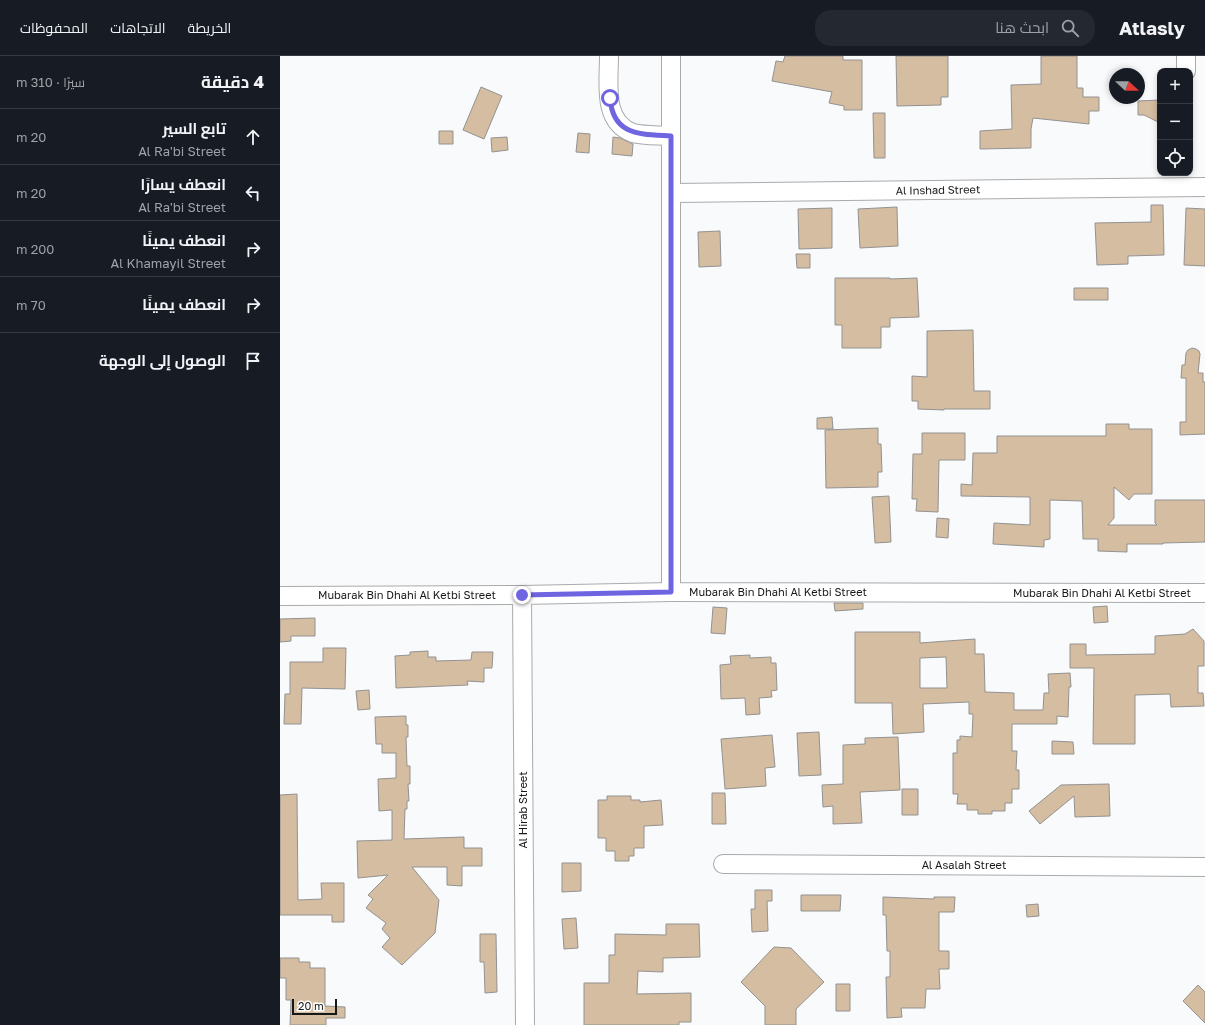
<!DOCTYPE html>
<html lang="ar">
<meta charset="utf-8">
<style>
:root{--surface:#171b24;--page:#242831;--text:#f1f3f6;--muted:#9ea1a6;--line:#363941}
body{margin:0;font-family:"Golos Text",Cairo,sans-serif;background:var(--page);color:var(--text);direction:rtl}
.controls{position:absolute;right:12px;top:12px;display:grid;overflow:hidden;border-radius:8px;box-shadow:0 2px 6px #0003}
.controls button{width:36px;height:36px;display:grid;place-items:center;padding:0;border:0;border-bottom:1px solid var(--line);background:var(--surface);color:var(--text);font:20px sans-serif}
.compass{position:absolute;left:829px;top:12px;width:36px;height:36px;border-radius:50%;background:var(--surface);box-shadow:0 2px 6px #0003;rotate:112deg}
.scale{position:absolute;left:12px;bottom:10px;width:45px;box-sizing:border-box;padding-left:4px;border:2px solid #171818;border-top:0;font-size:11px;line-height:14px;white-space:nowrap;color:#171818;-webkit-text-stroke:3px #fff;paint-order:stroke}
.stop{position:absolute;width:12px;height:12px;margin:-9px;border:3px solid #6f65e0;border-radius:50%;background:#fff}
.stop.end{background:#6f65e0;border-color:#fff;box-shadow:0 1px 4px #0008}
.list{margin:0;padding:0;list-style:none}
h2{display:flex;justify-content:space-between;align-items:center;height:52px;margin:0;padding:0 16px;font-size:17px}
h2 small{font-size:13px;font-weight:400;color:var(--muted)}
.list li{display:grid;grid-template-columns:26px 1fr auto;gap:12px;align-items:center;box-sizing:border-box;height:56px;padding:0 16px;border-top:1px solid var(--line)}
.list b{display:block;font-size:15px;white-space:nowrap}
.list p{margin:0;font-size:13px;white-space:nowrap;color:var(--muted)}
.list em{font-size:13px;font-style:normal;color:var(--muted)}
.icon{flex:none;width:22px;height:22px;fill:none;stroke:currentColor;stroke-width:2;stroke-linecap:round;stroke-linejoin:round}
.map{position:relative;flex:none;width:925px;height:969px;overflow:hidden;direction:ltr}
header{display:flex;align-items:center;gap:24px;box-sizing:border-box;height:56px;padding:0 20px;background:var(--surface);border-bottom:1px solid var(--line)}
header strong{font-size:19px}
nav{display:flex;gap:22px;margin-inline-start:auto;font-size:14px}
.search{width:280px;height:36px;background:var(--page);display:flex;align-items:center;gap:10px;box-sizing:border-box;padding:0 14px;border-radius:16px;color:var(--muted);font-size:15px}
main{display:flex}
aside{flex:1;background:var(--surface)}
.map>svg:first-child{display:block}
.building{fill:#d4bda0;stroke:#939291;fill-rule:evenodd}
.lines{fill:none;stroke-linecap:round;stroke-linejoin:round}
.street-casing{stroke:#a9aaab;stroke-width:20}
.street{stroke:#fff;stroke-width:18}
.route{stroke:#6f65e0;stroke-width:5}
.labels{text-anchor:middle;stroke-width:3.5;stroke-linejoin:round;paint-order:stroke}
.street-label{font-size:11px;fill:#171818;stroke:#fff}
</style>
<header>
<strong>Atlasly</strong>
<div class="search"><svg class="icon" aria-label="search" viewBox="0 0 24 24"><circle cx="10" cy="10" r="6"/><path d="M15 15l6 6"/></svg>ابحث هنا</div>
<nav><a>الخريطة</a><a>الاتجاهات</a><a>المحفوظات</a></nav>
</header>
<main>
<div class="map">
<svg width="925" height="969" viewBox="0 0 925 969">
<rect width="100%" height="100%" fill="#f9fafc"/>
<!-- building -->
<path class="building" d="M 505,0 L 563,0 L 563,4 L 582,4 L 582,54 L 564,54 L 564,50 L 549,47 L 552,36 L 492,25 L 496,5 L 503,6 Z
M 616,0 L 668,0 L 668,41 L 661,41 L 661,49 L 617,50 Z
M 761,0 L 797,0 L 797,32 L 803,32 L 803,41 L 819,41 L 819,55 L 809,55 L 809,68 L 753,62 L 751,73 L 751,92 L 700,93 L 700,75 L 732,73 L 731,29 L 761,28 Z
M 201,31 L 222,40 L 204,83 L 183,74 Z
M 880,44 L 880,67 L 864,59 L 858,59 L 858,45 Z
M 593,57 L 605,57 L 605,102 L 594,102 Z
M 159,75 L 173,75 L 173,88 L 159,88 Z
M 298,77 L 310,78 L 309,97 L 296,96 Z
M 227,81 L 228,94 L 212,96 L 211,82 Z
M 333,81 L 340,82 L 353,88 L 352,100 L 332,98 Z
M 871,149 L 883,149 L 884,199 L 848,200 L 848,208 L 817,209 L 815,167 L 871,166 Z
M 617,151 L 618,190 L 580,192 L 578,153 Z
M 552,152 L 552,192 L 519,193 L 518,153 Z
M 906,152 L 925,153 L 925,210 L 904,209 Z
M 440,175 L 441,210 L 419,211 L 418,176 Z
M 516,198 L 530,198 L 530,212 L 517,212 Z
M 555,222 L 610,222 L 610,223 L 637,222 L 639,261 L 610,262 L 610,271 L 601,271 L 601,292 L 562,292 L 562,269 L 555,269 Z
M 794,232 L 828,232 L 828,244 L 794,244 Z
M 693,274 L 694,335 L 710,335 L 710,353 L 664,353 L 664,354 L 638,353 L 638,345 L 632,345 L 632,320 L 647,321 L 647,275 Z
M 912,292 L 916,293 L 919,295 L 920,298 L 918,317 L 923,317 L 923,326 L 925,326 L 925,378 L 900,379 L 900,366 L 906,366 L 906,322 L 901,322 L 902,309 L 905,309 L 906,297 L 908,294 Z
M 552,361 L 553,373 L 537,373 L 537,362 Z
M 826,368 L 849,368 L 849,373 L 872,373 L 872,438 L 854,438 L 849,444 L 834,431 L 834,462 L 828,469 L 877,469 L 875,467 L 875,444 L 925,444 L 925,486 L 883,487 L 883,488 L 847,488 L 847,496 L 818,495 L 818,483 L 803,483 L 802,445 L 770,444 L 770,483 L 764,484 L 764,491 L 713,488 L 714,467 L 750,469 L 750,441 L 681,440 L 681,428 L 692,429 L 693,397 L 717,397 L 717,380 L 826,380 Z
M 598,372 L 598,388 L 601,388 L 602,416 L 598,416 L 598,431 L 546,432 L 545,374 Z
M 642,377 L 685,377 L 685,404 L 659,404 L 658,456 L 636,455 L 637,443 L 632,443 L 633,398 L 642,398 Z
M 609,440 L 611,486 L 595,487 L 592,441 Z
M 657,462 L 669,463 L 668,482 L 656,481 Z
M 554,547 L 583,547 L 583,553 L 555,555 Z
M 827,550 L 828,566 L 814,567 L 813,551 Z
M 433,551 L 447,552 L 445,578 L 431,577 Z
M 35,562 L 35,580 L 11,580 L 11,585 L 0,586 L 0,563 Z
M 913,573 L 924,585 L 924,610 L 918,610 L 918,637 L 923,637 L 924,650 L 891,651 L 890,638 L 855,639 L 855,688 L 813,688 L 814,612 L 790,612 L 790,588 L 806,588 L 806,599 L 875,598 L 875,580 L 905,578 Z
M 575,576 L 640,576 L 640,587 L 695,583 L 695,598 L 704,598 L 705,636 L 734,637 L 734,654 L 763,654 L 764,637 L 769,637 L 768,618 L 790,617 L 791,631 L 789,631 L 788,661 L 777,660 L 777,668 L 732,668 L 732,695 L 737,695 L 736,714 L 739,714 L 739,733 L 732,733 L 732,747 L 725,747 L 725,755 L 712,755 L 712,758 L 698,758 L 698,754 L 687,754 L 687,748 L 677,748 L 678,738 L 673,738 L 673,697 L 677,697 L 677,684 L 680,684 L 680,680 L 692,681 L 693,658 L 689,658 L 689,646 L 643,648 L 644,676 L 613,678 L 612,647 L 575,647 ZM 666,601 L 667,632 L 640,632 L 640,602 Z
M 43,592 L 66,592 L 65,633 L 22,632 L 21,668 L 4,668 L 5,638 L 10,638 L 10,606 L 43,606 Z
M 148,595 L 148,601 L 156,601 L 156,605 L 191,604 L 192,596 L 213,596 L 212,612 L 204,612 L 204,626 L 187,625 L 188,629 L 116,632 L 115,600 L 130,599 L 130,596 Z
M 470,599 L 470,602 L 491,601 L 491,607 L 496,607 L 497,634 L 491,635 L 492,641 L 479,642 L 480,658 L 466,659 L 465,642 L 441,643 L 440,609 L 451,608 L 450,600 Z
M 89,634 L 90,653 L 78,654 L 76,635 Z
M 126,660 L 126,669 L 128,669 L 128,681 L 126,681 L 127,710 L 130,710 L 130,728 L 128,728 L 129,745 L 127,745 L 127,753 L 125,753 L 124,783 L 184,781 L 184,792 L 202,792 L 202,810 L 182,810 L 182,830 L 167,829 L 167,811 L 132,811 L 159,844 L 155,877 L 122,909 L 102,891 L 110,882 L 102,873 L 106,867 L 86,852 L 93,843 L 88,839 L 108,819 L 78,822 L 77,785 L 112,784 L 112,754 L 99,755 L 98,723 L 116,722 L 116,697 L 102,697 L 102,688 L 96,688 L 95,661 Z
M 539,676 L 541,719 L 519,720 L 517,677 Z
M 492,679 L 495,711 L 485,712 L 486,730 L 445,733 L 441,683 Z
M 618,681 L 620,734 L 580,736 L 582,767 L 553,768 L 553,750 L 543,751 L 542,729 L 563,728 L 563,689 L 585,688 L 585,682 Z
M 772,685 L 793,686 L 794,698 L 772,698 Z
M 829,728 L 830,760 L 795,761 L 794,740 L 760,768 L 749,755 L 781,729 Z
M 622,733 L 638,733 L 638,759 L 622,759 Z
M 432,737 L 445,737 L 446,768 L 432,768 Z
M 17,738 L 18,844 L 42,843 L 41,827 L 64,827 L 64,866 L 52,866 L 52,859 L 0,859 L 0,739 Z
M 327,740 L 351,740 L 351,744 L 360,744 L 360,746 L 381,744 L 383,769 L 364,770 L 364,792 L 354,792 L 354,800 L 349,800 L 349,805 L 335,805 L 335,795 L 326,795 L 326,782 L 318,782 L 318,744 L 327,744 Z
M 282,807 L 301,807 L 301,835 L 282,836 Z
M 475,834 L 492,834 L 492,845 L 487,845 L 488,875 L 472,876 L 471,853 L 475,853 Z
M 521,839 L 561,839 L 560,855 L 521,855 Z
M 603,841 L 654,843 L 654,841 L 675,841 L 674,856 L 659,856 L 659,895 L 669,895 L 669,913 L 659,913 L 660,933 L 646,933 L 645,952 L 621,952 L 622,961 L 607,962 L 606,921 L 610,921 L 610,895 L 607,895 L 606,859 L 603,859 Z
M 758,848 L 759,860 L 747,861 L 746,849 Z
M 296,862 L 298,892 L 284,893 L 282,863 Z
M 386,868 L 419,868 L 420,901 L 383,902 L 383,916 L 358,915 L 357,938 L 411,937 L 411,966 L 399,966 L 399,969 L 304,969 L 304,927 L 329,927 L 329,899 L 335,899 L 335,878 L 386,879 Z
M 200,878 L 216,878 L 217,936 L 205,937 L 204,906 L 200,906 Z
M 494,891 L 511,892 L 544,926 L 516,953 L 516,969 L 485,969 L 485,950 L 461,926 Z
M 0,902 L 19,902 L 19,906 L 30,906 L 30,912 L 45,912 L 45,950 L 65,951 L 65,962 L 46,962 L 46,969 L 10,969 L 11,944 L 6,944 L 6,922 L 0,922 Z
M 556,928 L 570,928 L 570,955 L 556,955 Z
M 918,929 L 925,936 L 925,967 L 903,945 Z"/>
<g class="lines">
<!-- street casing -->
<g class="street-casing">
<path id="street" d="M 329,0 C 329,27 322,66 353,77 C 364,80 379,79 391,80
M 906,0 L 906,15
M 391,137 L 925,131
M 391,536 L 391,0
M 242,539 L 245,969
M 0,540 L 242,539 L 391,536 L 925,537
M 443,808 L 925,811"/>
</g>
<!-- street -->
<use href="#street" class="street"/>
</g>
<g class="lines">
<!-- route -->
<path class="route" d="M 242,539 L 391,536 L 391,80 C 360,78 333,80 330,42"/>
</g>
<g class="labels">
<!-- street labels -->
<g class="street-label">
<text transform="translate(658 134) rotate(-1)" y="4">Al Inshad Street</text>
<text x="498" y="540">Mubarak Bin Dhahi Al Ketbi Street</text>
<text x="822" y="541">Mubarak Bin Dhahi Al Ketbi Street</text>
<text x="127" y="543">Mubarak Bin Dhahi Al Ketbi Street</text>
<text transform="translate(243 754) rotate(-90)" y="4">Al Hirab Street</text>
<text x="684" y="813">Al Asalah Street</text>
</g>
</g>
</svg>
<div class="controls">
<button>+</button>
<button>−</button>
<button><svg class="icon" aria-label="locate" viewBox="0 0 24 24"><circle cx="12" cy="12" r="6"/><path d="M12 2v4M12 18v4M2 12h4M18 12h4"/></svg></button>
</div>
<svg class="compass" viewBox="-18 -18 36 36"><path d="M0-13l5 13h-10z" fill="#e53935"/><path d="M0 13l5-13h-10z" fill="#9ea1a6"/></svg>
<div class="scale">20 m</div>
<div class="stop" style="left:330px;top:42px"></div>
<div class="stop end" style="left:242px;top:539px"></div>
</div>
<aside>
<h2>4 دقيقة<small>سيرًا · 310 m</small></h2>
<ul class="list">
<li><svg class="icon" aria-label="ahead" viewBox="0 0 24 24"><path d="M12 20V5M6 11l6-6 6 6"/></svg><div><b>تابع السير</b><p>Al Ra'bi Street</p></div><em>20 m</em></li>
<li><svg class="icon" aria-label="left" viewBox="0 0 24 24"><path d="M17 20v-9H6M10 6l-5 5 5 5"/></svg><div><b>انعطف يسارًا</b><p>Al Ra'bi Street</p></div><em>20 m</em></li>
<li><svg class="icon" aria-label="right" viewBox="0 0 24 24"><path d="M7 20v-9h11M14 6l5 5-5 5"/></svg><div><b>انعطف يمينًا</b><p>Al Khamayil Street</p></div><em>200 m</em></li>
<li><svg class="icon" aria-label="right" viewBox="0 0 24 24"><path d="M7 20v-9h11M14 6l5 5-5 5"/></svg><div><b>انعطف يمينًا</b></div><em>70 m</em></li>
<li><svg class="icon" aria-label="arrive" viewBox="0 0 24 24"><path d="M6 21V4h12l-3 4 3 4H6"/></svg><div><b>الوصول إلى الوجهة</b></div></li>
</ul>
</aside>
</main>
